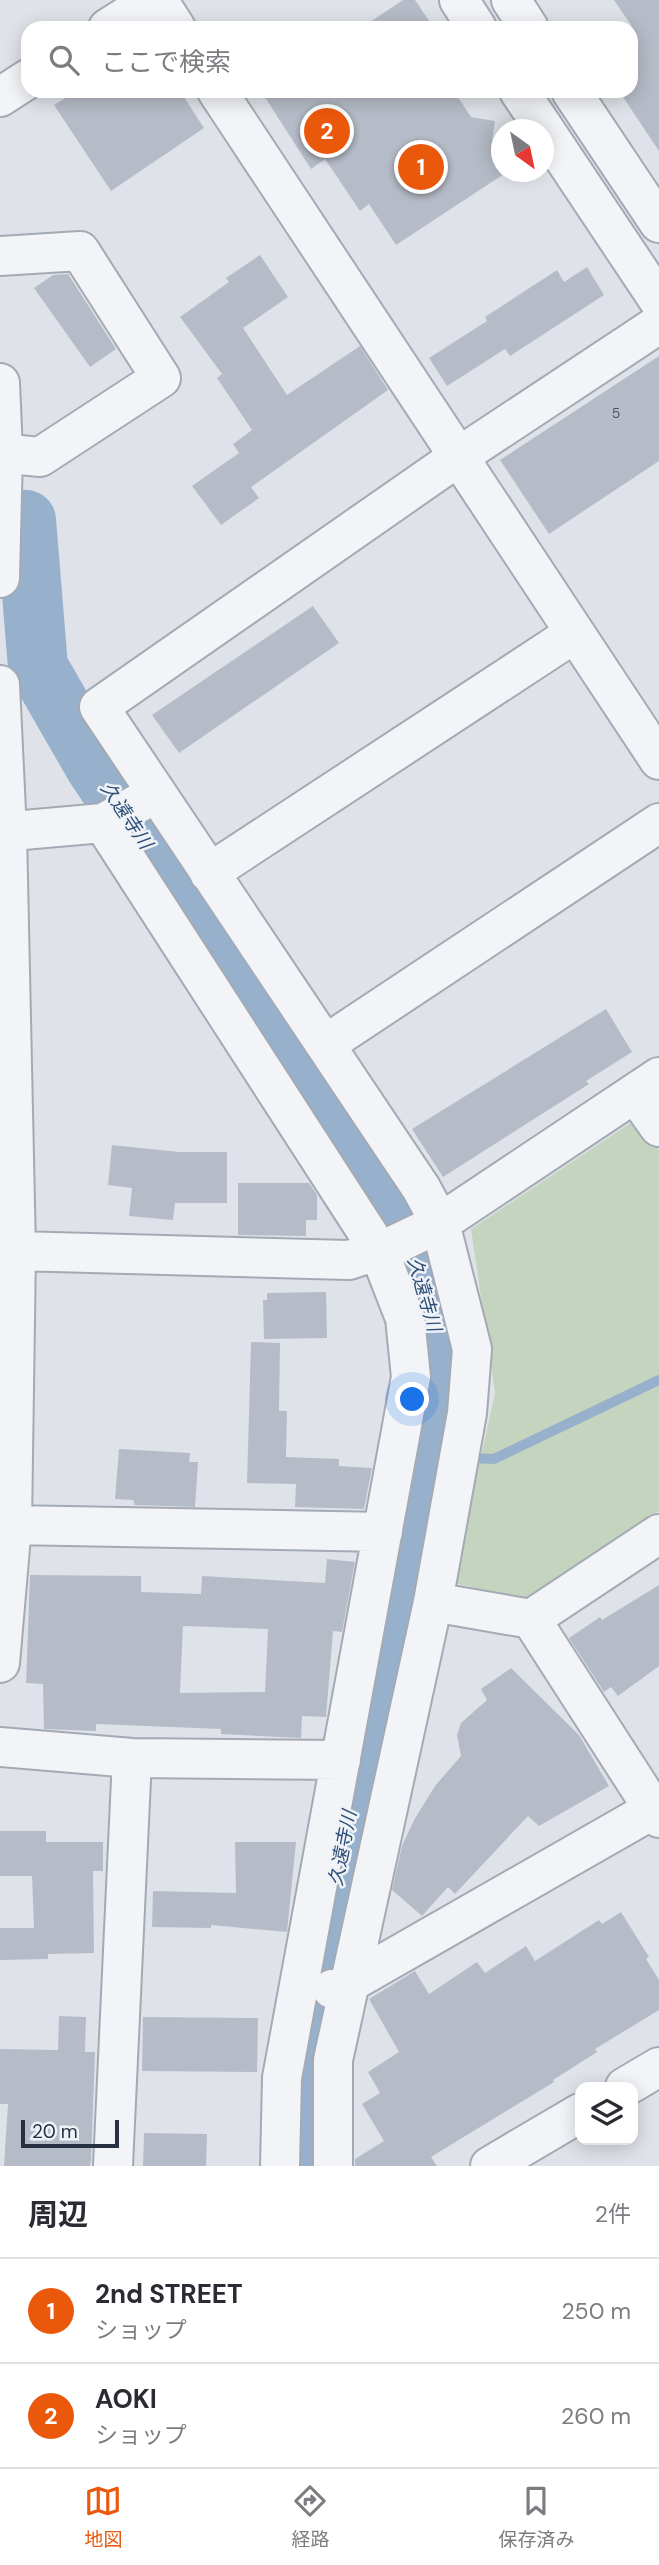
<!DOCTYPE html>
<html lang="ja">
<meta charset="utf-8">
<style>
:root{--surface:#fff;--page:#f2f2f3;--text:#2b2b33;--muted:#7c7c81;--line:#e1e1e2;--accent:#ea580c}
body{margin:0;font-family:"DM Sans","Noto Sans JP",sans-serif;background:var(--page);color:var(--text)}
.controls{position:absolute;right:21px;bottom:21px;display:grid;overflow:hidden;border-radius:14px;box-shadow:0 4px 18px #0003}
.controls button{width:63px;height:63px;display:grid;place-items:center;padding:0;border:0;border-bottom:2px solid var(--line);background:var(--surface);color:var(--text);font:35px sans-serif}
.compass{position:absolute;left:491px;top:119px;width:63px;height:63px;border-radius:50%;background:var(--surface);box-shadow:0 4px 18px #0003;rotate:147deg}
.scale{position:absolute;left:21px;bottom:18px;width:98px;box-sizing:border-box;padding-left:7px;border:4px solid #273142;border-top:0;font-size:19px;line-height:24px;white-space:nowrap;color:#273142;-webkit-text-stroke:5px #eff2f7;paint-order:stroke}
.you{position:absolute;left:413px;top:1400px;width:24px;height:24px;margin:-18px;border:5px solid #fff;border-radius:50%;background:#1a73e8;box-shadow:0 0 0 10px #1a73e833}
.badge{display:grid;place-items:center;width:46px;height:46px;border-radius:50%;background:var(--accent);color:#fff;font-size:23px;font-weight:700}
.pin{position:absolute;translate:-50% -50%;border:4px solid #fff;box-shadow:0 2px 7px #0006}
.list{margin:0;padding:0;list-style:none}
h2{display:flex;justify-content:space-between;align-items:center;height:91px;margin:0;padding:0 28px;font-size:30px}
h2 small{font-size:23px;font-weight:400;color:var(--muted)}
.list li{display:grid;grid-template-columns:46px 1fr auto;gap:21px;align-items:center;box-sizing:border-box;height:105px;padding:0 28px;border-top:2px solid var(--line)}
.list b{display:block;font-size:26px;white-space:nowrap}
.list p{margin:0;font-size:23px;white-space:nowrap;color:var(--muted)}
.list em{font-size:23px;font-style:normal;color:var(--muted)}
.icon{flex:none;width:38px;height:38px;fill:none;stroke:currentColor;stroke-width:2;stroke-linecap:round;stroke-linejoin:round}
.map{position:relative;flex:none;width:659px;height:2166px;overflow:hidden}
.search{position:absolute;background:var(--surface);box-shadow:0 4px 18px #0003;left:21px;right:21px;top:21px;height:77px;display:flex;align-items:center;gap:18px;box-sizing:border-box;padding:0 24px;border-radius:21px;color:var(--muted);font-size:26px}
.sheet{height:301px;background:var(--surface)}
nav{display:flex;justify-content:space-around;align-items:center;box-sizing:border-box;height:98px;border-top:2px solid var(--line);background:var(--surface);font-size:19px;color:var(--muted)}
nav a{display:grid;justify-items:center;gap:4px}
nav .on{color:var(--accent)}
.map>svg:first-child{display:block}
.green{fill:#c5d4bf}
.lines{fill:none;stroke-linecap:round;stroke-linejoin:round}
.stream{stroke:#97b1cc;stroke-width:10}
.river{stroke:#97b1cc;stroke-width:60}
.building{fill:#b6bcc7;fill-rule:evenodd}
.minor-casing{stroke:#a4aab4;stroke-width:42}
.minor{stroke:#f2f4f7;stroke-width:38}
.labels{text-anchor:middle;stroke-width:5;stroke-linejoin:round;paint-order:stroke}
.number-label{font-size:14px;fill:#4b5463}
.water-label{font-size:19px;font-style:italic;fill:#2e4f78;stroke:#eff2f7}
</style>
<div class="map">
<svg width="659" height="2166" viewBox="0 0 659 2166">
<rect width="100%" height="100%" fill="#dfe3e9"/>
<!-- green -->
<path class="green" d="M 638,1118 L 659,1151 L 659,1511 L 525,1599 L 453,1583 L 495,1393 L 471,1229 Z"/>
<g class="lines">
<!-- stream -->
<path class="stream" d="M 431,1452 L 438,1453
M 471,1458 L 494,1459 L 659,1380"/>
<!-- river -->
<path class="river" d="M 26,520 L 38,667 L 95,766 L 398,1219 L 422,1271 L 438,1343 L 440,1400 L 386,1663 L 343,1834 L 314,2010 L 305,2166"/>
</g>
<!-- building -->
<path class="building" d="M 403,0 L 415,0 L 434,28 L 361,28 Z
M 614,0 L 659,0 L 659,151 L 619,91 L 631,91 L 631,25 Z
M 76,91 L 180,91 L 204,128 L 111,191 L 54,105 Z
M 261,91 L 454,91 L 471,117 L 495,121 L 491,147 L 501,162 L 501,172 L 507,172 L 396,245 L 369,204 L 360,211 L 325,159 L 311,169 Z
M 260,255 L 288,297 L 243,328 L 287,395 L 360,346 L 388,390 L 251,487 L 259,498 L 221,525 L 192,486 L 239,453 L 233,444 L 252,430 L 217,378 L 222,374 L 180,317 L 229,282 L 226,278 Z
M 587,267 L 604,295 L 510,356 L 505,349 L 447,386 L 429,358 L 487,321 L 485,317 L 557,270 L 564,282 Z
M 68,274 L 116,349 L 90,367 L 34,288 L 53,275 Z
M 659,356 L 659,461 L 549,534 L 500,460 Z
M 313,606 L 339,643 L 179,753 L 152,715 Z
M 606,1009 L 632,1052 L 586,1081 L 589,1084 L 443,1177 L 412,1129 Z
M 112,1145 L 179,1152 L 227,1152 L 227,1203 L 175,1203 L 173,1220 L 129,1216 L 132,1188 L 108,1185 Z
M 238,1183 L 309,1183 L 317,1195 L 317,1220 L 306,1220 L 306,1236 L 238,1235 Z
M 326,1292 L 327,1338 L 264,1339 L 263,1300 L 267,1300 L 267,1293 Z
M 251,1342 L 280,1343 L 279,1411 L 287,1411 L 286,1457 L 339,1459 L 339,1466 L 372,1468 L 364,1509 L 295,1507 L 296,1484 L 247,1483 Z
M 119,1449 L 190,1453 L 189,1462 L 198,1462 L 195,1507 L 135,1505 L 133,1500 L 115,1499 Z
M 327,1559 L 355,1562 L 342,1632 L 333,1631 L 326,1717 L 302,1716 L 301,1738 L 221,1734 L 221,1729 L 96,1724 L 96,1731 L 44,1729 L 43,1684 L 26,1683 L 30,1575 L 141,1576 L 141,1592 L 201,1594 L 202,1576 L 325,1583 ZM 183,1626 L 268,1629 L 265,1692 L 180,1693 Z
M 659,1585 L 659,1666 L 618,1696 L 611,1687 L 604,1692 L 569,1638 L 600,1617 L 602,1620 Z
M 511,1668 L 579,1735 L 609,1786 L 539,1826 L 528,1816 L 455,1894 L 448,1887 L 422,1916 L 392,1890 L 402,1846 L 414,1820 L 435,1786 L 461,1756 L 457,1735 L 461,1723 L 487,1700 L 481,1689 Z
M 0,1831 L 46,1831 L 46,1842 L 103,1842 L 103,1871 L 93,1871 L 94,1953 L 48,1954 L 48,1959 L 0,1960 L 0,1928 L 34,1928 L 32,1876 L 0,1876 Z
M 235,1842 L 296,1842 L 287,1932 L 211,1925 L 211,1928 L 152,1927 L 153,1891 L 236,1893 Z
M 621,1912 L 649,1957 L 646,1959 L 659,1980 L 659,2010 L 595,2049 L 597,2052 L 553,2080 L 554,2082 L 431,2157 L 437,2166 L 355,2166 L 355,2159 L 384,2141 L 362,2104 L 380,2093 L 368,2072 L 399,2052 L 369,1999 L 415,1971 L 429,1994 L 477,1962 L 485,1973 L 526,1946 L 535,1961 L 599,1920 L 602,1924 Z
M 59,2016 L 86,2017 L 85,2052 L 95,2052 L 91,2161 L 90,2166 L 4,2166 L 8,2104 L 0,2104 L 0,2049 L 58,2050 Z
M 143,2017 L 258,2018 L 257,2072 L 142,2071 Z
M 144,2133 L 207,2134 L 206,2166 L 143,2166 Z"/>
<g class="lines">
<!-- minor casing -->
<g class="minor-casing">
<path id="minor" d="M 158,0 L 176,28
M 459,0 L 477,28
M 511,0 L 529,28
M 108,28 L 152,0
M 217,91 L 659,760
M 519,91 L 659,301
M 571,91 L 659,223
M 0,97 L 28,79
M 0,256 L 80,251 L 161,378 L 40,457 L 0,453
M 0,383 L 3,452 L 0,578
M 0,685 L 7,832 L 16,1251 L 12,1525 L 0,1663
M 103,823 L 378,1249 L 405,1318 L 411,1377 L 282,2078 L 280,2166
M 0,832 L 103,823 L 155,794
M 209,873 L 575,633
M 326,1044 L 659,823
M 635,1093 L 659,1127
M 16,1251 L 349,1260 L 394,1245 L 440,1223 L 659,1077
M 12,1525 L 383,1532
M 433,1602 L 531,1619 L 659,1818
M 531,1619 L 659,1534
M 0,1747 L 132,1758 L 341,1760
M 332,1989 L 339,1989 L 659,1806
M 625,2087 L 659,2067
M 113,2166 L 132,1758
M 333,2166 L 333,2060 L 433,1602 L 467,1413 L 472,1349 L 440,1223 L 421,1188 L 99,707 L 458,457 L 659,324
M 490,2166 L 580,2113"/>
</g>
<!-- minor -->
<use href="#minor" class="minor"/>
</g>
<g class="labels">
<!-- number labels -->
<g class="number-label">
<text x="616" y="418">5</text>
</g>
<!-- water labels -->
<g class="water-label">
<text transform="translate(127 815) rotate(56)" y="7">久遠寺川</text>
<text transform="translate(425 1294) rotate(74)" y="7">久遠寺川</text>
<text transform="translate(342 1848) rotate(-79)" y="7">久遠寺川</text>
</g>
</g>
</svg>
<div class="controls">
<button><svg class="icon" aria-label="layers" viewBox="0 0 24 24"><path d="M12 4l9 5-9 5-9-5zM3 14l9 5 9-5"/></svg></button>
</div>
<svg class="compass" viewBox="-18 -18 36 36"><path d="M0-13l5 13h-10z" fill="#e53935"/><path d="M0 13l5-13h-10z" fill="#7c7c81"/></svg>
<div class="scale">20 m</div>
<div class="you"></div>
<div class="pin badge" style="left:421px;top:167px">1</div>
<div class="pin badge" style="left:327px;top:131px">2</div>
<div class="search"><svg class="icon" aria-label="search" viewBox="0 0 24 24"><circle cx="10" cy="10" r="6"/><path d="M15 15l6 6"/></svg>ここで検索</div>
</div>
<section class="sheet">
<h2>周辺<small>2件</small></h2>
<ul class="list">
<li><span class="badge">1</span><div><b>2nd STREET</b><p>ショップ</p></div><em>250 m</em></li>
<li><span class="badge">2</span><div><b>AOKI</b><p>ショップ</p></div><em>260 m</em></li>
</ul>
</section>
<nav>
<a class="on"><svg class="icon" aria-label="map" viewBox="0 0 24 24"><path d="M3 6l6-2 6 2 6-2v14l-6 2-6-2-6 2zM9 4v14M15 6v14"/></svg>地図</a>
<a><svg class="icon" aria-label="directions" viewBox="0 0 24 24"><path d="M12 3l9 9-9 9-9-9zM9 14v-3h6M13 9l2 2-2 2"/></svg>経路</a>
<a><svg class="icon" aria-label="saved" viewBox="0 0 24 24"><path d="M7 4h10v16l-5-4-5 4z"/></svg>保存済み</a>
</nav>
